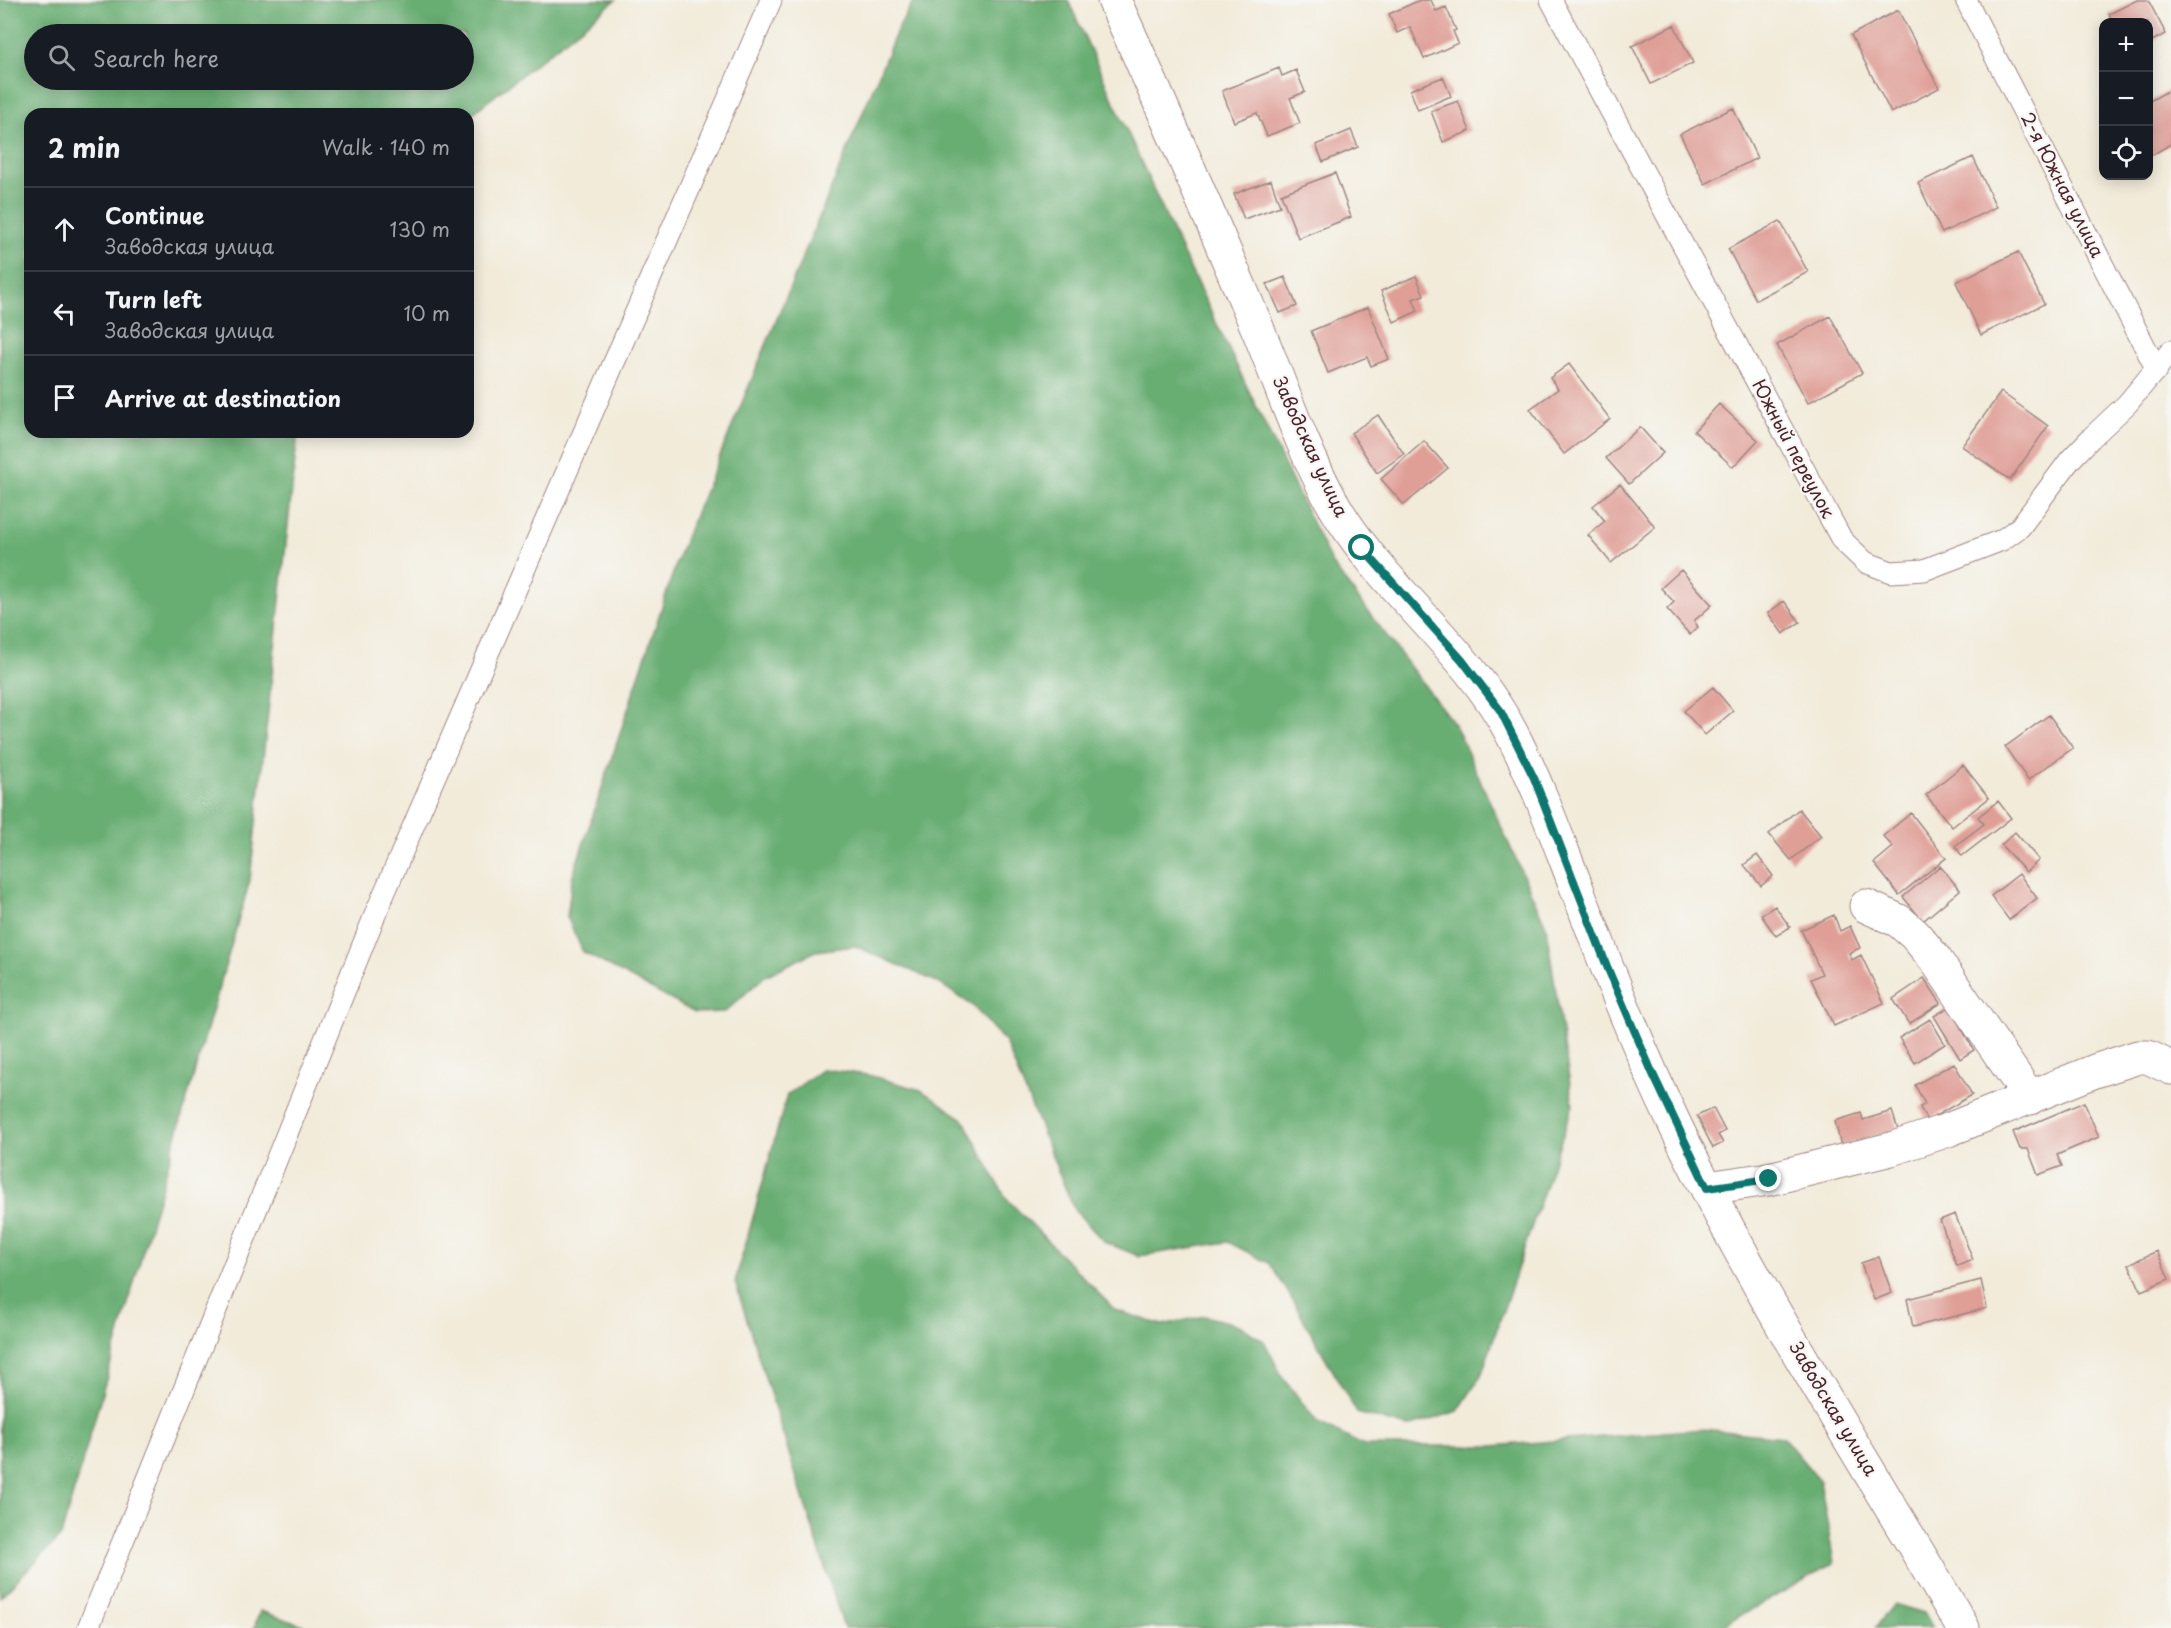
<!DOCTYPE html>
<meta charset="utf-8">
<style>
:root{--surface:#171b24;--page:#242831;--text:#f1f3f6;--muted:#9ea1a6;--line:#363941}
body{margin:0;font-family:"Playpen Sans",sans-serif;background:var(--page);color:var(--text)}
.controls{position:absolute;right:18px;top:18px;display:grid;overflow:hidden;border-radius:12px;box-shadow:0 3px 15px #0003}
.controls button{width:54px;height:54px;display:grid;place-items:center;padding:0;border:0;border-bottom:2px solid var(--line);background:var(--surface);color:var(--text);font:30px sans-serif}
.stop{position:absolute;width:18px;height:18px;margin:-14px;border:4px solid #0f766e;border-radius:50%;background:#fff}
.stop.end{background:#0f766e;border-color:#fff;box-shadow:0 2px 6px #0008}
.list{margin:0;padding:0;list-style:none}
h2{display:flex;justify-content:space-between;align-items:center;height:78px;margin:0;padding:0 24px;font-size:26px}
h2 small{font-size:20px;font-weight:400;color:var(--muted)}
.list li{display:grid;grid-template-columns:39px 1fr auto;gap:18px;align-items:center;box-sizing:border-box;height:84px;padding:0 24px;border-top:2px solid var(--line)}
.list b{display:block;font-size:22px;white-space:nowrap}
.list p{margin:0;font-size:20px;white-space:nowrap;color:var(--muted)}
.list em{font-size:20px;font-style:normal;color:var(--muted)}
.icon{flex:none;width:33px;height:33px;fill:none;stroke:currentColor;stroke-width:2;stroke-linecap:round;stroke-linejoin:round}
.map{position:relative;flex:none;width:2171px;height:1628px;overflow:hidden}
.search{position:absolute;background:var(--surface);box-shadow:0 3px 15px #0003;left:24px;top:24px;width:450px;height:66px;display:flex;align-items:center;gap:15px;box-sizing:border-box;padding:0 21px;border-radius:33px;color:var(--muted);font-size:22px}
.panel{position:absolute;background:var(--surface);box-shadow:0 3px 15px #0003;left:24px;top:108px;width:450px;height:330px;border-radius:18px}
.map>svg:first-child{display:block}
.forest{fill:#68ad72;stroke:#59664e;stroke-width:1.5;fill-rule:evenodd}
.building{fill:#df9e96}
.lines{fill:none;stroke-linecap:round;stroke-linejoin:round}
.service-casing{stroke:#9e8582;stroke-width:23}
.minor-casing{stroke:#9e8582;stroke-width:35}
.tertiary-casing{stroke:#9e8582;stroke-width:35}
.service{stroke:#fff;stroke-width:21}
.minor{stroke:#fff;stroke-width:33}
.tertiary{stroke:#fff;stroke-width:33}
.route{stroke:#0f766e;stroke-width:8}
.labels{text-anchor:middle;stroke-width:4.5;stroke-linejoin:round;paint-order:stroke}
.street-label{font-size:18px;fill:#4a1f2b;stroke:#f6f6f2}
</style>
<div class="map">
<svg width="2171" height="1628" viewBox="0 0 2171 1628">
<rect width="100%" height="100%" fill="#f6f6f2"/>
<filter id="ink" filterUnits="userSpaceOnUse"><feTurbulence type="fractalNoise" baseFrequency=".0167" numOctaves="2"/><feDisplacementMap in="SourceGraphic" scale="12" xChannelSelector="R" yChannelSelector="G"/><feConvolveMatrix kernelMatrix="1 2 1 2 8 2 1 2 1" color-interpolation-filters="sRGB"/></filter>
<filter id="wash" filterUnits="userSpaceOnUse"><feTurbulence type="fractalNoise" baseFrequency=".008" numOctaves="4" result="noise"/><feDisplacementMap in="SourceGraphic" scale="24" xChannelSelector="R" yChannelSelector="G"/><feGaussianBlur stdDeviation="1.35" result="paint"/><feColorMatrix in="noise" values="0 0 0 0 0 0 0 0 0 0 0 0 0 0 0 0 0 1.4 0 .05"/><feComposite in="paint" operator="in"/></filter>
<g filter="url(#wash)">
<rect width="100%" height="100%" fill="#f2ebda"/>
<!-- forest -->
<path class="forest" d="M 0,0 L 616,0 L 468,117 L 468,114 L 30,114 L 30,432 L 298,432 L 250,880 L 61,1536 L 0,1597 ZM 464,34 L 464,80 L 34,80 L 34,34 Z
M 914,0 L 1068,0 L 1176,239 L 1332,564 L 1456,727 L 1546,926 L 1573,1105 L 1481,1376 L 1458,1411 L 1408,1427 L 1357,1413 L 1286,1289 L 1269,1263 L 1228,1242 L 1139,1256 L 1104,1242 L 1074,1209 L 1005,1042 L 973,1006 L 937,982 L 855,946 L 816,951 L 765,976 L 725,1012 L 695,1013 L 583,952 L 567,917 L 572,878 L 681,549 L 898,28 Z
M 823,1069 L 868,1075 L 921,1090 L 963,1119 L 1006,1198 L 1115,1310 L 1162,1325 L 1205,1316 L 1239,1325 L 1264,1341 L 1282,1376 L 1317,1422 L 1364,1446 L 1492,1446 L 1702,1429 L 1783,1437 L 1820,1481 L 1834,1563 L 1719,1628 L 844,1628 L 735,1282 L 787,1095 Z
M 1894,1604 L 1924,1613 L 1932,1628 L 1875,1628 Z
M 260,1611 L 312,1628 L 254,1628 Z"/>
<g id="blocks">
<!-- building -->
<path class="building" d="M 1420,0 L 1431,0 L 1436,11 L 1446,7 L 1456,30 L 1453,31 L 1458,43 L 1424,59 L 1410,27 L 1397,33 L 1389,14 Z
M 2137,0 L 2148,0 L 2166,34 L 2148,43 L 2148,22 L 2113,22 L 2109,14 Z
M 1898,10 L 1939,88 L 1891,113 L 1851,35 Z
M 1674,25 L 1693,63 L 1651,84 L 1632,46 Z
M 1279,68 L 1282,76 L 1296,70 L 1305,92 L 1290,98 L 1300,123 L 1267,136 L 1257,113 L 1234,122 L 1222,91 Z
M 1443,77 L 1451,96 L 1418,110 L 1410,90 Z
M 2171,89 L 2171,144 L 2152,155 L 2148,150 L 2148,102 Z
M 1458,101 L 1470,131 L 1443,142 L 1431,111 Z
M 1733,108 L 1757,158 L 1705,184 L 1680,134 Z
M 1351,130 L 1358,147 L 1323,162 L 1316,145 Z
M 1973,157 L 1996,207 L 1942,233 L 1918,183 Z
M 1335,173 L 1351,217 L 1298,238 L 1281,194 Z
M 1271,180 L 1280,206 L 1244,219 L 1234,194 Z
M 1780,221 L 1808,272 L 1756,300 L 1728,249 Z
M 2018,252 L 2044,304 L 1981,335 L 1956,282 Z
M 1416,276 L 1424,295 L 1413,299 L 1418,311 L 1394,322 L 1381,291 Z
M 1285,277 L 1297,306 L 1280,313 L 1267,284 Z
M 1368,307 L 1389,359 L 1371,366 L 1367,357 L 1328,373 L 1311,331 Z
M 1830,316 L 1862,373 L 1808,403 L 1777,345 Z
M 1569,364 L 1610,419 L 1564,454 L 1530,409 L 1558,389 L 1550,378 Z
M 2001,392 L 2048,426 L 2010,480 L 1962,446 Z
M 1719,404 L 1758,440 L 1733,467 L 1694,431 Z
M 1378,415 L 1404,454 L 1377,473 L 1351,433 Z
M 1640,427 L 1663,453 L 1629,484 L 1606,458 Z
M 1424,441 L 1448,468 L 1404,505 L 1381,479 Z
M 1620,484 L 1655,527 L 1611,563 L 1588,535 L 1605,521 L 1593,506 Z
M 1681,570 L 1712,605 L 1694,621 L 1698,627 L 1690,635 L 1667,609 L 1674,602 L 1661,588 Z
M 1784,601 L 1800,622 L 1783,634 L 1768,613 Z
M 1713,687 L 1733,711 L 1705,735 L 1684,711 Z
M 2049,715 L 2073,748 L 2028,780 L 2005,747 Z
M 1963,765 L 1989,798 L 1952,827 L 1926,795 Z
M 1998,801 L 2011,818 L 1962,856 L 1955,846 L 1984,824 L 1978,817 Z
M 1799,809 L 1821,836 L 1791,860 L 1769,834 Z
M 1911,813 L 1946,858 L 1899,895 L 1874,863 L 1893,847 L 1883,836 Z
M 2015,832 L 2039,860 L 2026,872 L 2001,845 Z
M 1757,855 L 1773,876 L 1761,886 L 1744,865 Z
M 1940,866 L 1960,890 L 1923,921 L 1903,897 Z
M 2019,874 L 2037,898 L 2009,920 L 1991,896 Z
M 1775,906 L 1790,927 L 1776,936 L 1761,915 Z
M 1834,915 L 1840,931 L 1850,926 L 1860,948 L 1849,953 L 1852,960 L 1861,955 L 1884,1003 L 1834,1026 L 1811,979 L 1822,974 L 1801,930 Z
M 1924,978 L 1941,1003 L 1909,1024 L 1893,999 Z
M 1949,1007 L 1974,1050 L 1960,1059 L 1934,1016 Z
M 1930,1019 L 1945,1044 L 1915,1063 L 1899,1038 Z
M 1954,1063 L 1972,1095 L 1927,1121 L 1920,1107 L 1925,1104 L 1915,1085 Z
M 2084,1102 L 2099,1137 L 2057,1155 L 2062,1166 L 2038,1175 L 2028,1149 L 2020,1149 L 2013,1132 Z
M 1713,1108 L 1725,1131 L 1718,1135 L 1723,1143 L 1713,1148 L 1697,1116 Z
M 1892,1111 L 1898,1130 L 1841,1146 L 1835,1121 L 1861,1113 L 1863,1120 Z
M 1955,1214 L 1973,1260 L 1957,1266 L 1940,1220 Z
M 2157,1251 L 2169,1279 L 2141,1291 L 2129,1264 Z
M 1879,1257 L 1892,1293 L 1874,1300 L 1861,1263 Z
M 1981,1280 L 1987,1308 L 1913,1327 L 1907,1299 Z"/>
</g>
</g>
<g filter="url(#ink)">
<use href="#blocks" fill-opacity="0" stroke="#9e8582" stroke-width="1.5"/>
<g class="lines">
<!-- service casing -->
<g class="service-casing">
<path id="service" d="M 1551,0 L 1842,540 L 1865,562 L 1891,572 L 1924,570 L 2002,540 L 2020,527 L 2070,460 L 2091,438 L 2127,404 L 2171,351
M 1966,0 L 2157,370
M 88,1628 L 377,910 L 771,0"/>
</g>
<!-- minor casing -->
<g class="minor-casing">
<path id="minor" d="M 1866,906 L 1899,921 L 1915,935 L 1935,959 L 2030,1098
M 1707,1188 L 1769,1179 L 1891,1149 L 1948,1130 L 2095,1071 L 2138,1057 L 2148,1057 L 2171,1068"/>
</g>
<!-- tertiary casing -->
<g class="tertiary-casing">
<path id="tertiary" d="M 1114,0 C 1164,110 1212,221 1259,332 C 1282,388 1302,448 1332,502 C 1381,589 1468,647 1513,736 C 1537,783 1555,832 1574,881 C 1606,965 1638,1049 1677,1129 C 1761,1302 1866,1463 1963,1628"/>
</g>
<!-- service -->
<use href="#service" class="service"/>
<!-- minor -->
<use href="#minor" class="minor"/>
<!-- tertiary -->
<use href="#tertiary" class="tertiary"/>
</g>
</g>
<g class="lines" filter="url(#ink)">
<!-- route -->
<path class="route" d="M 1362,548 L 1462,660 L 1500,710 L 1534,778 L 1608,969 L 1652,1072 L 1707,1188 L 1769,1179"/>
</g>
<g class="labels">
<!-- street labels -->
<g class="street-label">
<text transform="translate(2062 185) rotate(63)" y="6">2-я Южная улица</text>
<text transform="translate(1310 447) rotate(65)" y="6">Заводская улица</text>
<text transform="translate(1793 449) rotate(62)" y="6">Южный переулок</text>
<text transform="translate(1833 1409) rotate(59)" y="6">Заводская улица</text>
</g>
</g>
</svg>
<div class="controls">
<button>+</button>
<button>−</button>
<button><svg class="icon" aria-label="locate" viewBox="0 0 24 24"><circle cx="12" cy="12" r="6"/><path d="M12 2v4M12 18v4M2 12h4M18 12h4"/></svg></button>
</div>
<div class="stop" style="left:1362px;top:548px"></div>
<div class="stop end" style="left:1769px;top:1179px"></div>
<div class="search"><svg class="icon" aria-label="search" viewBox="0 0 24 24"><circle cx="10" cy="10" r="6"/><path d="M15 15l6 6"/></svg>Search here</div>
<section class="panel">
<h2>2 min<small>Walk · 140 m</small></h2>
<ul class="list">
<li><svg class="icon" aria-label="ahead" viewBox="0 0 24 24"><path d="M12 20V5M6 11l6-6 6 6"/></svg><div><b>Continue</b><p>Заводская улица</p></div><em>130 m</em></li>
<li><svg class="icon" aria-label="left" viewBox="0 0 24 24"><path d="M17 20v-9H6M10 6l-5 5 5 5"/></svg><div><b>Turn left</b><p>Заводская улица</p></div><em>10 m</em></li>
<li><svg class="icon" aria-label="arrive" viewBox="0 0 24 24"><path d="M6 21V4h12l-3 4 3 4H6"/></svg><div><b>Arrive at destination</b></div></li>
</ul>
</section>
</div>
